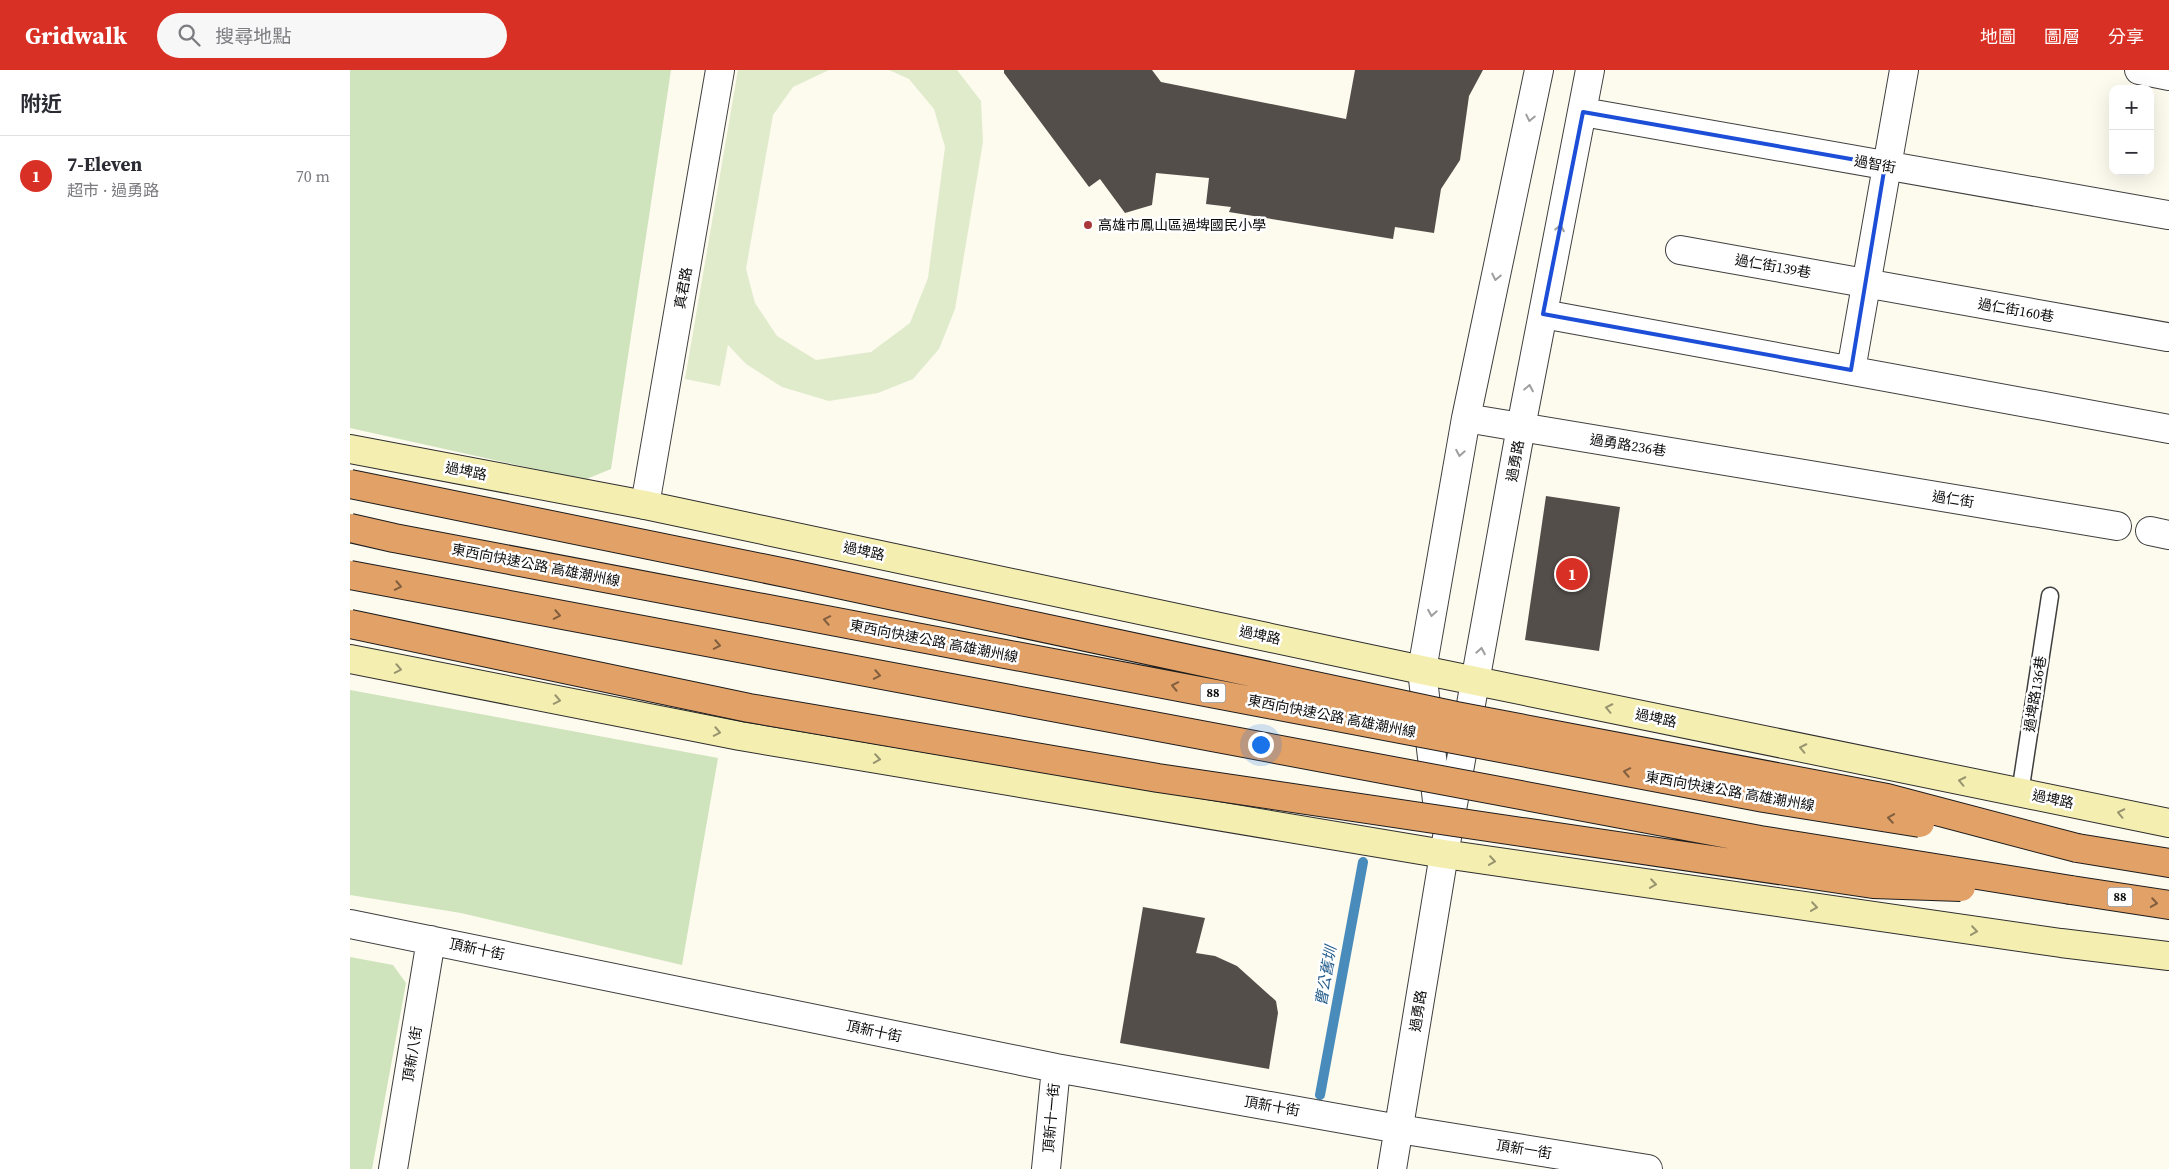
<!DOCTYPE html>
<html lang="zh-TW">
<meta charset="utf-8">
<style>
:root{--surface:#fff;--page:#f7f7f7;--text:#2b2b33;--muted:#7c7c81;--line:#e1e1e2;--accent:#d93025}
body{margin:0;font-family:"Source Serif 4","Noto Sans TC",serif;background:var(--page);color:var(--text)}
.controls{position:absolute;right:15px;top:15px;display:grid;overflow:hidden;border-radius:10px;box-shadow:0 5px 20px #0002}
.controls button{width:45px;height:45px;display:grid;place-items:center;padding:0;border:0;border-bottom:1px solid var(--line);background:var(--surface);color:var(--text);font:25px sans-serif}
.you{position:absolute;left:910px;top:674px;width:18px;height:18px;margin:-12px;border:4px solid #fff;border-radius:50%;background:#1a73e8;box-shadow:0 0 0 8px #1a73e833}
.badge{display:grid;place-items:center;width:32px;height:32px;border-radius:50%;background:var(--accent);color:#fff;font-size:16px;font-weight:700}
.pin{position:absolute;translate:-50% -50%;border:2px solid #fff;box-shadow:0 1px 5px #0006}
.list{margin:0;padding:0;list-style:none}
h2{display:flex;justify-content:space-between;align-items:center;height:65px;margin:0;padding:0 20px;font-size:21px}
h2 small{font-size:16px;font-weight:400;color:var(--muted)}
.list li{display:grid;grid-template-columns:32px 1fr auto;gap:15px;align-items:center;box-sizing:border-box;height:80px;padding:0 20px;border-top:1px solid var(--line)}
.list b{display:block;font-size:19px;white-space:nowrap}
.list p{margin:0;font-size:16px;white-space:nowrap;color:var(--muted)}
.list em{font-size:16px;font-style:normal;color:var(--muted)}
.icon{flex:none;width:28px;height:28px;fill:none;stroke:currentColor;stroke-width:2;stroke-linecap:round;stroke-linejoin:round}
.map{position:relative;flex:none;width:1819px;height:1099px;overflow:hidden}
header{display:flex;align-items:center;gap:30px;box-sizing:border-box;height:70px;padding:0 25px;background:var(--accent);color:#fff}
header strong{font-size:24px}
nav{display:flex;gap:28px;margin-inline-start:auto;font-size:18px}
.search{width:350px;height:45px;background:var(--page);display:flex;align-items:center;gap:12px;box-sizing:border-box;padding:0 18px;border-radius:28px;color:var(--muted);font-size:19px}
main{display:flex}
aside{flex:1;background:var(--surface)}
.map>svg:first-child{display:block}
.green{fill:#cfe3bc}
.pitch{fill:#e0ebcc}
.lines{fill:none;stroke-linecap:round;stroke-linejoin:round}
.stream{stroke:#498cbb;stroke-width:10}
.building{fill:#534e4a}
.lane-casing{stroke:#3f3f3f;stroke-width:19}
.street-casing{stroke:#3f3f3f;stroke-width:30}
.secondary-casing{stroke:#2e2e2e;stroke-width:30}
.highway-casing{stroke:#1d1d1d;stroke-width:30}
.lane{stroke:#fff;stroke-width:16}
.street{stroke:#fff;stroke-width:28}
.secondary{stroke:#f4eeb1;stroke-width:28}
.highway{stroke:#e1a167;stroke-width:28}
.highway-bridge-casing{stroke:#1d1d1d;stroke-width:30;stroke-linecap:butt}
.highway-bridge{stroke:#e1a167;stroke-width:28}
.oneway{stroke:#9e9e9e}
.oneway2{stroke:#815e3e}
.oneway3{stroke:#97946f}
.marked{fill:none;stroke:#1d4ed8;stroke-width:4;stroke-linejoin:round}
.poi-dot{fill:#aa373a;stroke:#fff;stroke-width:2}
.labels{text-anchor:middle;stroke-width:5;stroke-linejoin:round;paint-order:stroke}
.shield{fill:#fff;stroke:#555;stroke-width:1}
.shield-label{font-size:12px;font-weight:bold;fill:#0c0c0c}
.street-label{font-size:14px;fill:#0c0c0c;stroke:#fff}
.poi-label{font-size:14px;fill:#0c0c0c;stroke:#fff;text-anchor:start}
.water-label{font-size:15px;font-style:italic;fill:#265e8d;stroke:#fff}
</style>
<header>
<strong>Gridwalk</strong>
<div class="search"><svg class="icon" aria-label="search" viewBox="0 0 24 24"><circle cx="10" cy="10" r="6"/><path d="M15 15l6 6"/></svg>搜尋地點</div>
<nav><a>地圖</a><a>圖層</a><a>分享</a></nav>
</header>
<main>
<aside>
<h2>附近<small></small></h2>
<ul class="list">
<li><span class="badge">1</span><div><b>7-Eleven</b><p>超市 · 過勇路</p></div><em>70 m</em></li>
</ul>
</aside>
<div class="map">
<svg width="1819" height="1099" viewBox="0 0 1819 1099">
<rect width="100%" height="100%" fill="#fdfaee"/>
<!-- green -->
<path class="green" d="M 0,0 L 321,0 L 261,399 L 234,410 L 0,358 Z
M 0,620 L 368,688 L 332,895 L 111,843 L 0,825 Z
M 0,887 L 43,895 L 56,913 L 22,1099 L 0,1099 Z"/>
<!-- pitch -->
<path class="pitch" d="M 388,0 L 479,0 L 443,17 L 423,45 L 396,199 L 405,233 L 427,266 L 466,290 L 521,282 L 560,253 L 578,208 L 595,77 L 584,39 L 559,9 L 539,0 L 607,0 L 631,31 L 633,72 L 605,239 L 589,279 L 563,309 L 528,323 L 479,331 L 432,317 L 396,294 L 378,275 L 370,316 L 335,309 Z"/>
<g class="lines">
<!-- stream -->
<path class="stream" d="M 970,1025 L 1013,792"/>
</g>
<!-- building -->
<path class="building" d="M 654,0 L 802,0 L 811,12 L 996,49 L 1005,0 L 1133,0 L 1119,26 L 1110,90 L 1091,119 L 1084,163 L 1045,157 L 1043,169 L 879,142 L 881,137 L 856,134 L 859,108 L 806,103 L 802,135 L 775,143 L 750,109 L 739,117 L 654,3 Z
M 1196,426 L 1270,437 L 1249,581 L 1175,570 Z
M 793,837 L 855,848 L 846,883 L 865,886 L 887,896 L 926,931 L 928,943 L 919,999 L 770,973 Z"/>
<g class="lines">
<!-- lane casing -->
<g class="lane-casing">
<path id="lane" d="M 1670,723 L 1700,526"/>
</g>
<!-- street casing -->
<g class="street-casing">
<path id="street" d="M 1789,0 L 1819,6
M 1233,42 L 1818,145
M 1330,180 L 1817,267
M 1193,244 L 1819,359
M 1501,300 L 1554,0
M 1116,348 L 1767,456
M 295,435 L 370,0
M 1800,461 L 1819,465
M 1087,731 L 1072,600 L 1116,348 L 1189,0
M 0,854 L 706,998 L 1049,1059 L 1298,1099
M 43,1099 L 81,870
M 696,1099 L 706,998
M 1042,1099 L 1094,784 L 1171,357 L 1240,0"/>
</g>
<!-- secondary casing -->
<g class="secondary-casing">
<path id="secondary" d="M 0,379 L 295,435 L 1072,600 L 1819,753
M 0,589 L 390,666 L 1094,784 L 1711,873 L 1819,886"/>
</g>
<!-- highway casing -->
<g class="highway-casing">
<path id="highway" d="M 1727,778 L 1819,793
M 1721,820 L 1819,835"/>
</g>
<!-- lane -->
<use href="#lane" class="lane"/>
<!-- street -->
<use href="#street" class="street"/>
<!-- secondary -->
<use href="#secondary" class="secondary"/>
<!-- highway -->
<use href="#highway" class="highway"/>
<!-- highway-bridge casing -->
<g class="highway-bridge-casing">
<path id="highway-bridge" d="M 0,414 L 441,504 L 1106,646 L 1537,728 L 1727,778
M 0,458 L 44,468 L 1414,728 L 1570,753
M 0,505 L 1410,770 L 1721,820
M 0,554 L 399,638 L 808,708 L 1523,814 L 1611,817"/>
</g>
<!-- highway-bridge -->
<use href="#highway-bridge" class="highway-bridge"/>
</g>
<!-- one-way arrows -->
<defs><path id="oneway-chevron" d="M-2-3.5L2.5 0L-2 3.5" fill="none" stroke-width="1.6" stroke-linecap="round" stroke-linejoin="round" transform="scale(1.25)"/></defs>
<g class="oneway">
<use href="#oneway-chevron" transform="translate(1180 48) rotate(102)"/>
<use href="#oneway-chevron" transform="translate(1210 158) rotate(-79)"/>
<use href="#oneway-chevron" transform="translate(1146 207) rotate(102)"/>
<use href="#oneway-chevron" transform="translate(1179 318) rotate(-79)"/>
<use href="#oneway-chevron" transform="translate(1110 383) rotate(100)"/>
<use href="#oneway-chevron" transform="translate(1082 543) rotate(100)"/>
<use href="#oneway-chevron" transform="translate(1131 581) rotate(-80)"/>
</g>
<g class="oneway2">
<use href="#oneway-chevron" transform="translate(48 516) rotate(11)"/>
<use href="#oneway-chevron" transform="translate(207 545) rotate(11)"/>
<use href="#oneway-chevron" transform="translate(477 550) rotate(-169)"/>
<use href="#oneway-chevron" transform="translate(367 575) rotate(11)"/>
<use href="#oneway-chevron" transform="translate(527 605) rotate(11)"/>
<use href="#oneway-chevron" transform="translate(825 616) rotate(-169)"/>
<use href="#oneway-chevron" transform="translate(1277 702) rotate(-169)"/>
<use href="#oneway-chevron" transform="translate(1541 748) rotate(-171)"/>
<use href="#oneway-chevron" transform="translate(1804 833) rotate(9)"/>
</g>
<g class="oneway3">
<use href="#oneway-chevron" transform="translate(48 599) rotate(11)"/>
<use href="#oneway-chevron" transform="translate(207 630) rotate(11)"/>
<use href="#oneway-chevron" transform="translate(1259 638) rotate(-168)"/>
<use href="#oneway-chevron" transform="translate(367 662) rotate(11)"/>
<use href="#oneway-chevron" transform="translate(1453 678) rotate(-168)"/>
<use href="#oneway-chevron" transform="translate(527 689) rotate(9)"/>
<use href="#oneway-chevron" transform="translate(1612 711) rotate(-168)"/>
<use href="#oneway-chevron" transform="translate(1771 743) rotate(-168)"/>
<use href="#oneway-chevron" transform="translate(1142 791) rotate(8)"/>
<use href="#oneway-chevron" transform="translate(1303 814) rotate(8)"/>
<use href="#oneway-chevron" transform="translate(1464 837) rotate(8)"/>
<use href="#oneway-chevron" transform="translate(1624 861) rotate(8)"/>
</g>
<!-- marked area -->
<path class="marked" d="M 1233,42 L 1535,95 L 1501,300 L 1193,244 Z"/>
<!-- markers -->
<circle class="poi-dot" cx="738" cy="155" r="5"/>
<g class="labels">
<!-- shield labels -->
<g class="shield">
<rect x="850.5" y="613.5" width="25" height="19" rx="4"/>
<rect x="1757.5" y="817.5" width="25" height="19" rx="4"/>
</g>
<g class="shield-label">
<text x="863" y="627">88</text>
<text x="1770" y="831">88</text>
</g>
<!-- street labels -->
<g class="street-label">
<text transform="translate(1525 94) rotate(10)" y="5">過智街</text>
<text transform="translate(1423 196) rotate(10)" y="5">過仁街139巷</text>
<text transform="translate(333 218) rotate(-80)" y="5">真君路</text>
<text transform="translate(1666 240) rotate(10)" y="5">過仁街160巷</text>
<text transform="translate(1278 375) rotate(9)" y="5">過勇路236巷</text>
<text transform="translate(1165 391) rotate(-80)" y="5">過勇路</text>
<text transform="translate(116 401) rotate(11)" y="5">過埤路</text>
<text transform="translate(1603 429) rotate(9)" y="5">過仁街</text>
<text transform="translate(514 481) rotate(12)" y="5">過埤路</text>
<text transform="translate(186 495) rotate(11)" y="5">東西向快速公路 高雄潮州線</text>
<text transform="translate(910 565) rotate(12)" y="5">過埤路</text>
<text transform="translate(584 571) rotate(11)" y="5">東西向快速公路 高雄潮州線</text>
<text transform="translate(1685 624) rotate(-81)" y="5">過埤路136巷</text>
<text transform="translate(982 646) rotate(11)" y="5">東西向快速公路 高雄潮州線</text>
<text transform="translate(1306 648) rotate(12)" y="5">過埤路</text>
<text transform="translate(1380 721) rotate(10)" y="5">東西向快速公路 高雄潮州線</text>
<text transform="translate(1703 729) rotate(12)" y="5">過埤路</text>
<text transform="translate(127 879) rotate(12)" y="5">頂新十街</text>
<text transform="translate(1068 941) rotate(-81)" y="5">過勇路</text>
<text transform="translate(524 961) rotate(12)" y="5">頂新十街</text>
<text transform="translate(62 984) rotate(-81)" y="5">頂新八街</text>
<text transform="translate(922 1036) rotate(10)" y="5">頂新十街</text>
<text transform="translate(701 1048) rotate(-85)" y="5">頂新十一街</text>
<text transform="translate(1174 1079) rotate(9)" y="5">頂新一街</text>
</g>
<!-- poi labels -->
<g class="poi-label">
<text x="748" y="160">高雄市鳳山區過埤國民小學</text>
</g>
<!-- water labels -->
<g class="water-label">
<text transform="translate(976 906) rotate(-80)" y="5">曹公舊圳</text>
</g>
</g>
</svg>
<div class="controls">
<button>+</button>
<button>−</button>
</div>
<div class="you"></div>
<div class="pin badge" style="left:1222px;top:504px">1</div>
</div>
</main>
